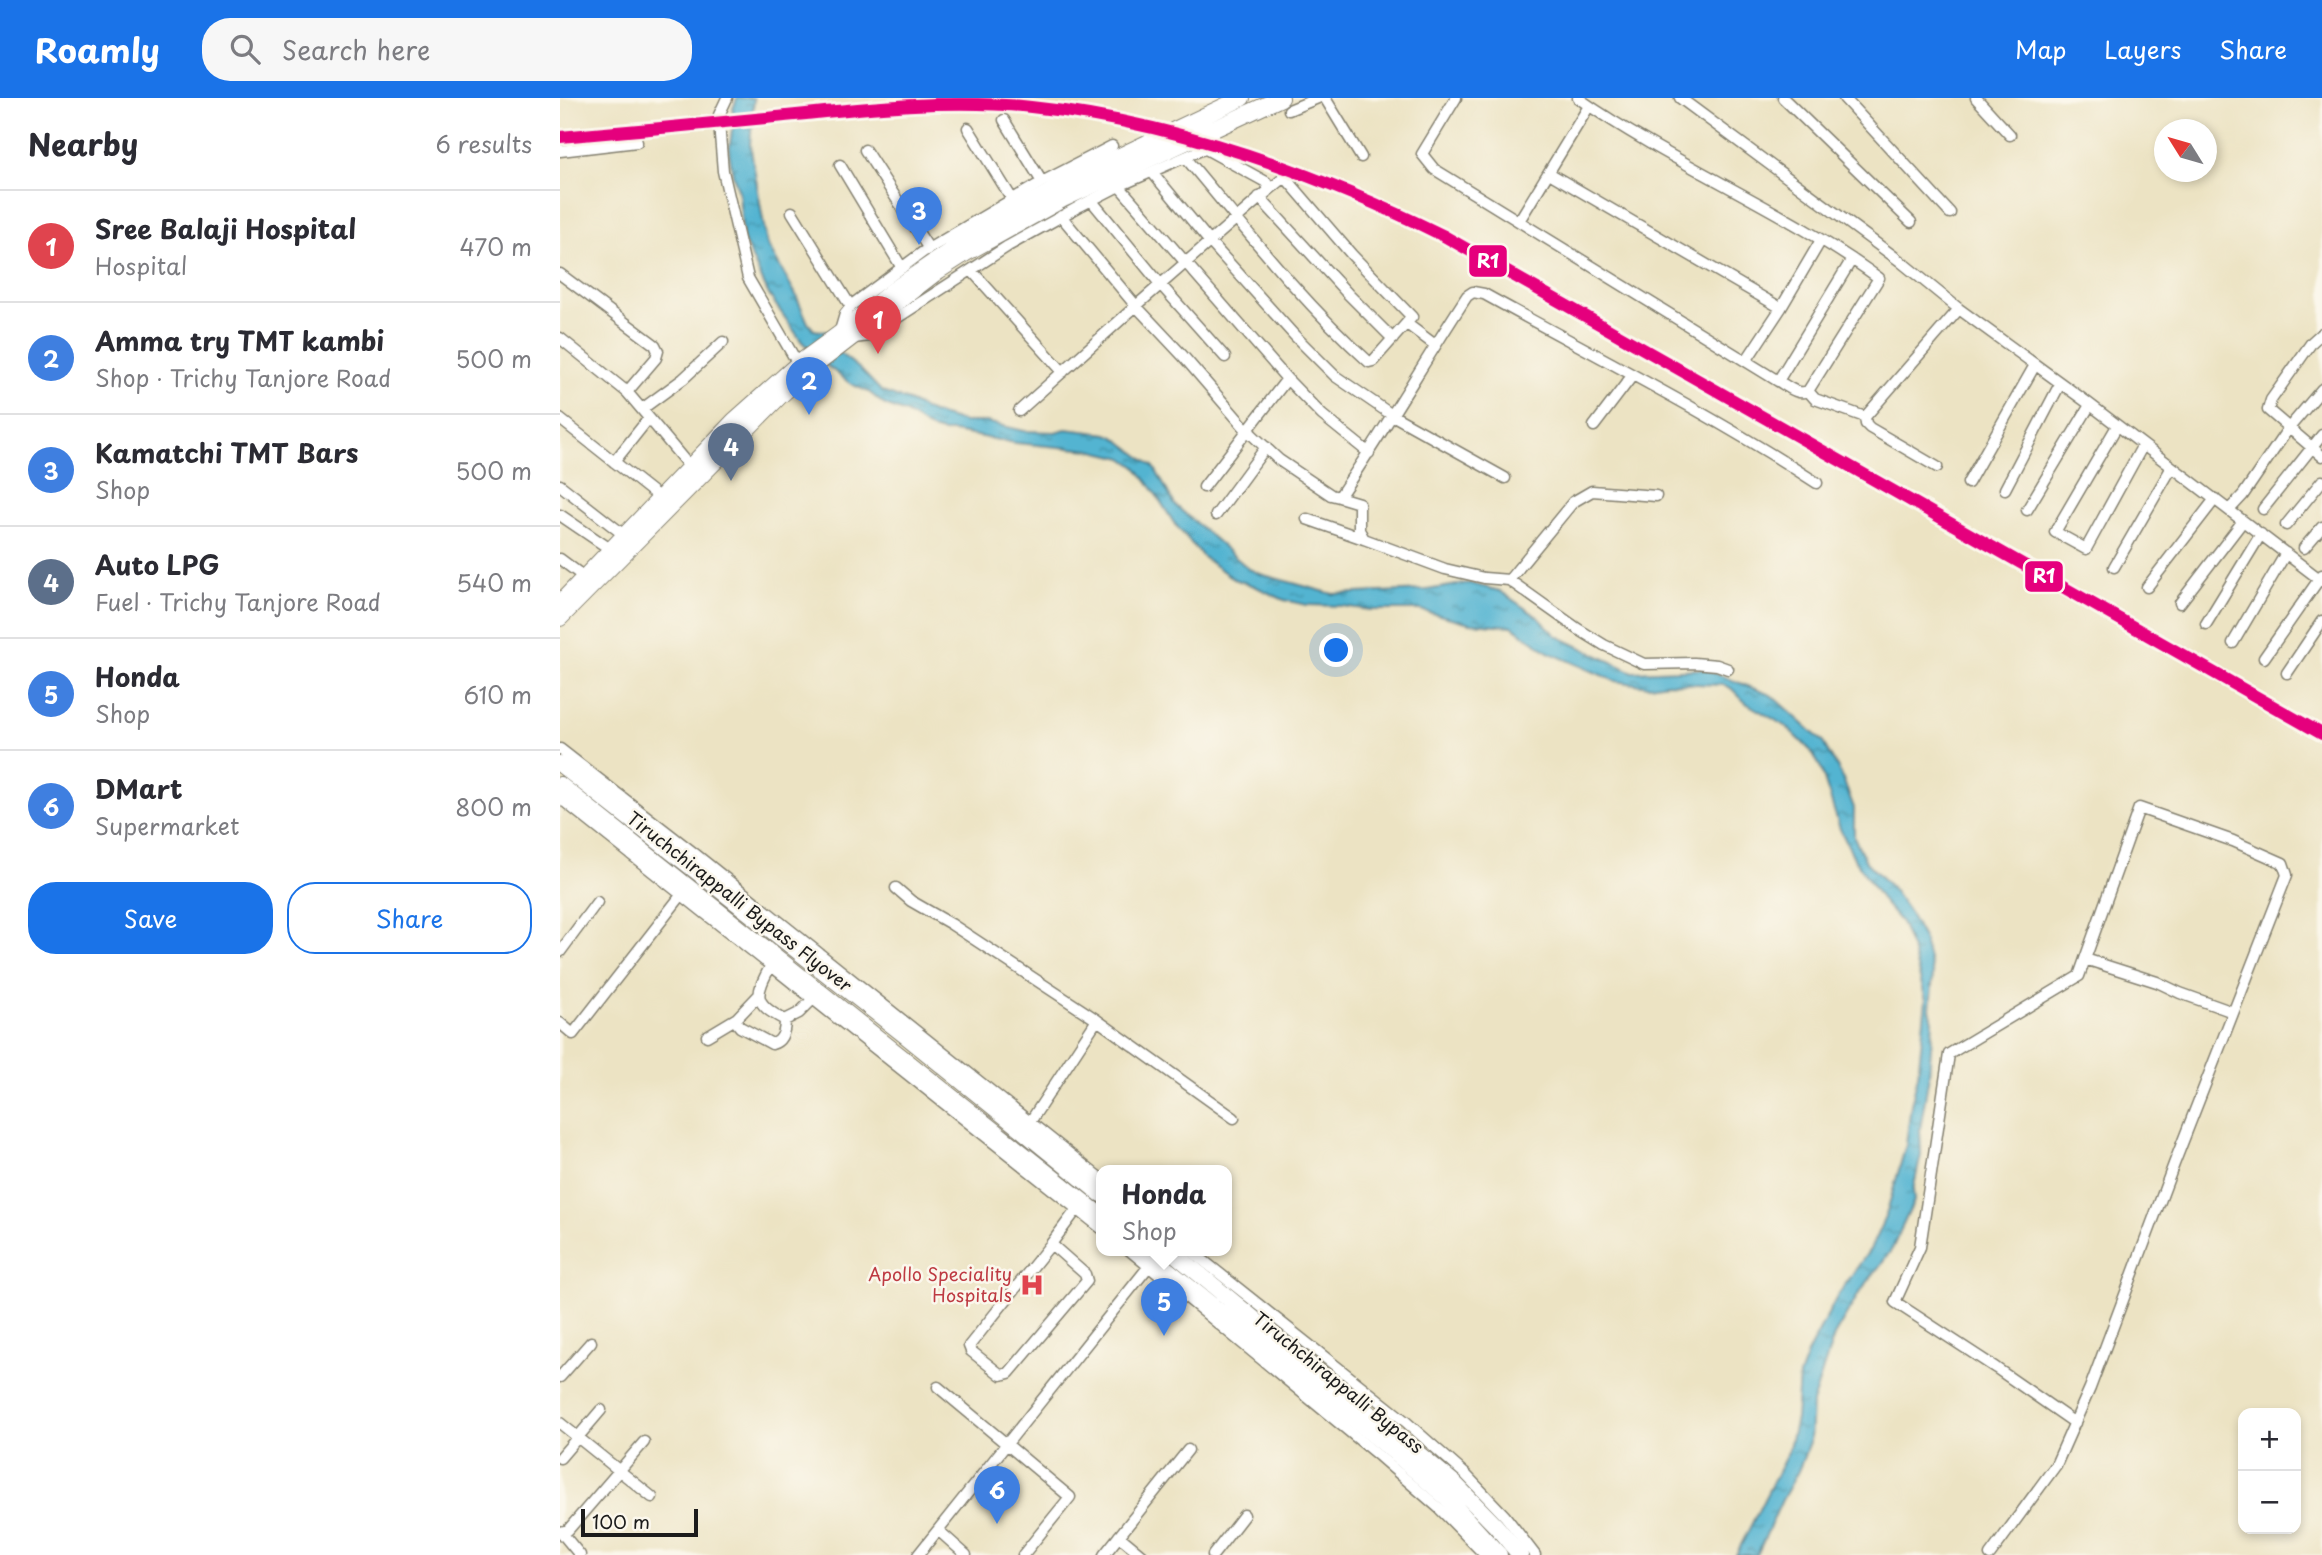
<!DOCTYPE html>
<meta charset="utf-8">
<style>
:root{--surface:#fff;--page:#f7f7f7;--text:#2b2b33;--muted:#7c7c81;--line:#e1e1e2;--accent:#1a73e8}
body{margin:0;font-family:"Playpen Sans",sans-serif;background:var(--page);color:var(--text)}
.controls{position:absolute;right:21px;bottom:21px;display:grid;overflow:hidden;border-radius:14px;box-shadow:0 4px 10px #0003}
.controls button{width:63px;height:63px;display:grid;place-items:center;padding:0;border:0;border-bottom:2px solid var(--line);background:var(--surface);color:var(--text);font:35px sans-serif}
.compass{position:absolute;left:1594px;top:21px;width:63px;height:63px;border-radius:50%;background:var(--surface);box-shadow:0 4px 10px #0003;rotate:307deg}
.scale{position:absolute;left:21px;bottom:18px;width:117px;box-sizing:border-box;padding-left:7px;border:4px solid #1c1c1c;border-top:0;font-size:19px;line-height:24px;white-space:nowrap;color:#1c1c1c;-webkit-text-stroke:5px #fbf7ec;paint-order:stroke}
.you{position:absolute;left:777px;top:553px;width:24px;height:24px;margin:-18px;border:5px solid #fff;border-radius:50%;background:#1a73e8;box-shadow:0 0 0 10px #1a73e833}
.badge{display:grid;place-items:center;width:46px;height:46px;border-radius:50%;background:var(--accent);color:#fff;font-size:23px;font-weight:700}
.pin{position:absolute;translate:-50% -58px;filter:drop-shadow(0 2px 4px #0008)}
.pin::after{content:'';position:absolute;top:37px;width:24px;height:21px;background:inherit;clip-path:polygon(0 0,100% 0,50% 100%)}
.popup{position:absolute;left:536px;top:1067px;width:136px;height:91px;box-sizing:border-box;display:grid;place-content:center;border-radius:14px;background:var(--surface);filter:drop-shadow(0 2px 5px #0005);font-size:23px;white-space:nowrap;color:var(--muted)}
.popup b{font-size:26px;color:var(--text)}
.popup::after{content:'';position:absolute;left:50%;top:100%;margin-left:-14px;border:14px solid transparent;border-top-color:var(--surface)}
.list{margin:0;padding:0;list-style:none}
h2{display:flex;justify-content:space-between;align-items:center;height:91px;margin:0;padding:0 28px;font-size:30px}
h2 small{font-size:23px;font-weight:400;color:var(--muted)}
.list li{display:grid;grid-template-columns:46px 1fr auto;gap:21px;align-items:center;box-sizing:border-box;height:112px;padding:0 28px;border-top:2px solid var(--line)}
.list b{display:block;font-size:26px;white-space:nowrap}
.list p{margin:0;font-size:23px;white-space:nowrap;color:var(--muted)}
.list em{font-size:23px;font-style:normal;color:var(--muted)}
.actions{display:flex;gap:14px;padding:21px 28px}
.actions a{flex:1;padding:16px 0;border:2px solid var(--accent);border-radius:28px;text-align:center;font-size:24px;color:var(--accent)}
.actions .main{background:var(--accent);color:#fff}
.icon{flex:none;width:38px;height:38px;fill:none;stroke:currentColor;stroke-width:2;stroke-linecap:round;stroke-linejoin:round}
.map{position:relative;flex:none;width:1762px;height:1457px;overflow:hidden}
header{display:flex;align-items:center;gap:42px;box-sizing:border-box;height:98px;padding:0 35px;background:var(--accent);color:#fff}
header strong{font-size:33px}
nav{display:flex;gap:38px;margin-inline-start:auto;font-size:24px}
.search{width:490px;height:63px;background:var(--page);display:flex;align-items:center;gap:18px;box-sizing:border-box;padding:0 24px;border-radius:28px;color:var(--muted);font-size:26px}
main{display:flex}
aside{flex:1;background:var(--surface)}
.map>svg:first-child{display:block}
.water{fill:url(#water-ripples);stroke:#376876;stroke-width:2}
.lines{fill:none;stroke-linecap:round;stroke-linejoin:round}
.minor-casing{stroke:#848070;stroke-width:13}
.highway-casing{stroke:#848070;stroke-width:18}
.minor{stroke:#fff;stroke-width:10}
.highway{stroke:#fff;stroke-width:16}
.rail-1-casing{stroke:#fbf7ec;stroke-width:18}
.rail-1{stroke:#e5007d;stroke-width:12}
.labels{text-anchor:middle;stroke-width:5;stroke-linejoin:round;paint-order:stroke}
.street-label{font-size:18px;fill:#1c1c1c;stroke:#fbf7ec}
.health-label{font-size:18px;fill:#be3a42;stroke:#fbf7ec;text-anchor:end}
.line-badge{stroke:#fbf7ec;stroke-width:2.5}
.badge-label{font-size:19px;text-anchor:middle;font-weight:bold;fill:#fff}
</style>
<header>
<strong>Roamly</strong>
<div class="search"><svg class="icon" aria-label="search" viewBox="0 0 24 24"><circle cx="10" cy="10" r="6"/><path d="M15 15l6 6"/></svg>Search here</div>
<nav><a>Map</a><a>Layers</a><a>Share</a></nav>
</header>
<main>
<aside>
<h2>Nearby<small>6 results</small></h2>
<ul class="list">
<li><span class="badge" style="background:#e0444e">1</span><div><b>Sree Balaji Hospital</b><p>Hospital</p></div><em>470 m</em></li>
<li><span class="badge" style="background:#3f7fe0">2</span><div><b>Amma try TMT kambi</b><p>Shop · Trichy Tanjore Road</p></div><em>500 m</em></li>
<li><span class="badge" style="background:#3f7fe0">3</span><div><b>Kamatchi TMT Bars</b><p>Shop</p></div><em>500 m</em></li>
<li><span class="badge" style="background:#5c6f8a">4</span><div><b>Auto LPG</b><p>Fuel · Trichy Tanjore Road</p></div><em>540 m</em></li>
<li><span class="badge" style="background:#3f7fe0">5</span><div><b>Honda</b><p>Shop</p></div><em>610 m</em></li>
<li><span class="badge" style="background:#3f7fe0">6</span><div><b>DMart</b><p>Supermarket</p></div><em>800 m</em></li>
</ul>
<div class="actions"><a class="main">Save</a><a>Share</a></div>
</aside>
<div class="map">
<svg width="1762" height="1457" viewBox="0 0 1762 1457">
<defs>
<pattern id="water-ripples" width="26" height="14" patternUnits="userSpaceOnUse" patternTransform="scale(1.75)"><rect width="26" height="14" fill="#52b4d1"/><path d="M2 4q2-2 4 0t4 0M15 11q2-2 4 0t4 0" fill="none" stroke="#4392a9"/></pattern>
</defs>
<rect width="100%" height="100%" fill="#fbf7ec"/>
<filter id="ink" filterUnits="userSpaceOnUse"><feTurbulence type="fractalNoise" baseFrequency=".0143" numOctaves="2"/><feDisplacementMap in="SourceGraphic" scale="14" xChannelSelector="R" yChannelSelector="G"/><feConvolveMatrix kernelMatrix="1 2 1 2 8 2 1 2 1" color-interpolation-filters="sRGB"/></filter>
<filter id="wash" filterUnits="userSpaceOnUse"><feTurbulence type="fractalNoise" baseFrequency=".00686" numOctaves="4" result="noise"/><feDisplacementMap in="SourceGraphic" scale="28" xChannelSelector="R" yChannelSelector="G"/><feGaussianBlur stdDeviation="1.57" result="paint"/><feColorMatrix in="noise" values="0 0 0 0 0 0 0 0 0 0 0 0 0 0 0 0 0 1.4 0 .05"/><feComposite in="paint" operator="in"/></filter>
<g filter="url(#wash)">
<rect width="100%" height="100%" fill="#ece3c3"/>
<!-- water -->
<path class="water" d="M 177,0 L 194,0 L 190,46 L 207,146 L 235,195 L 248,225 L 254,232 L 267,234 L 282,257 L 300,271 L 322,294 L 348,303 L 372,315 L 404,324 L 426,324 L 464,333 L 495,334 L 506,331 L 548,336 L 555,339 L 594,369 L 615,407 L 689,471 L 700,476 L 773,496 L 867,492 L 909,485 L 940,493 L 979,520 L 997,538 L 1073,574 L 1144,571 L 1211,597 L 1262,643 L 1281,676 L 1294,710 L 1294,739 L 1306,764 L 1331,789 L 1350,816 L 1363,840 L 1373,876 L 1370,911 L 1373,923 L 1369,977 L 1360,1031 L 1361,1057 L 1353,1092 L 1354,1103 L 1332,1151 L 1298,1197 L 1274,1238 L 1252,1305 L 1250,1344 L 1238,1373 L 1222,1402 L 1197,1457 L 1176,1457 L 1228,1354 L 1236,1321 L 1239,1278 L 1248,1254 L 1278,1197 L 1311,1150 L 1326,1117 L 1346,1047 L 1351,1007 L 1358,977 L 1366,902 L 1353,855 L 1341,824 L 1324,805 L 1294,760 L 1280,731 L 1260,668 L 1250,652 L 1227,629 L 1186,605 L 1171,590 L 1164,587 L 1107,585 L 1089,588 L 1055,583 L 988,554 L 952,528 L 910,525 L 860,512 L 811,512 L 782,508 L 747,507 L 724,502 L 692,487 L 674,481 L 643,459 L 614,425 L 592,390 L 576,369 L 563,360 L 530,352 L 456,345 L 394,334 L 383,334 L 371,331 L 346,315 L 325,307 L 309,294 L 291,286 L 266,267 L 242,244 L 209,197 L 183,141 L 179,94 L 173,77 L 169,54 L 173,25 L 173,11 Z"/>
</g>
<g filter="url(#ink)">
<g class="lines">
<!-- minor casing -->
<g class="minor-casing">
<path id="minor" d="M 167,0 L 159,17 L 159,25 L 163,73 L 188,180 L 238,266
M 765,0 L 801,59
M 896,0 L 862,56 L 874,71 L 1218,283 C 1227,288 1238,298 1248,293 L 1319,180 C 1224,111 1114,67 1018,0
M 1120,0 L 1340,163 L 1399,211 L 1528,305 L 1762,483
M 1223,0 L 1351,124
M 1284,0 L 1390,115
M 1416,0 L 1450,37
M 729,12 L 758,0
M 444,22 L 482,84
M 408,30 L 452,101
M 305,52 L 369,151
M 0,53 L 77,44
M 625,59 C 684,129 741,203 809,264 L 813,263 L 852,219 L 792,157 L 725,79 L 709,92
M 280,67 L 342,170
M 592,74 L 650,144 L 734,237 L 775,278 L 832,317 L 945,380
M 989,75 L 1221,210
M 559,88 L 727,281 L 762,317 L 809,355
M 699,99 L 788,196 L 833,241
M 531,102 L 601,187 L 665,259
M 232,114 L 291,209
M 501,118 L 576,208 L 623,258 L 686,331 L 719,362 L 771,397 L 779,399 C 824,333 864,264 907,198 L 913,194 L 924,196 C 1036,258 1150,315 1257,385
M 959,123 L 1029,8
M 412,173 L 503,274
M 0,176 L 95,247 L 98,253 L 96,260 L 67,294
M 847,226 L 875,247
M 280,233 L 285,216 L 293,206 L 363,154 L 482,84 L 552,48
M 1762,235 L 1752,244 L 1711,302 L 1708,312 L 1762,358
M 0,240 L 67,294 L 89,320 L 54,364
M 294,240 L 309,238 L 448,148 L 520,108 L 559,88 L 641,52 L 646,51 L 706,84 L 709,92 L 576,208 L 459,313
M 1186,263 L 1221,210 L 1261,142
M 1218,283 L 1292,161
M 1248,293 L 1255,301 L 1305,319
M 82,311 L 123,281 L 163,244
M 89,320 L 129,368
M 0,321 L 100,400
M 1034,328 L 1072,278
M 1557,328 L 1495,434 L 1526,451 L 1583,347
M 1377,369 L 1310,330 L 1306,326 L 1305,319 L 1399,211
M 1408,385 L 1475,267
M 0,387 L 64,437
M 644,389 L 727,281
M 1445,391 L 1500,286
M 779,399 L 799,405 L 799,432 L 804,441 L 885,471 L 924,480 L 949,482 L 1018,531 L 1044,547 L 1084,566 L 1134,565 L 1157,567 L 1168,571
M 1703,411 L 1762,337
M 1467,412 L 1530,307
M 1669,412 L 1683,397 L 1728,331 L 1762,291
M 0,417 L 50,451
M 656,417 L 706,349
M 747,421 L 804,441
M 1726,427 L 1762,383
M 1744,450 L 1762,429
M 0,461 L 24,479
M 1554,469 L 1612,369
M 949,482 L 1013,404 L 1032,393 L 1096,398
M 1587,489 L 1655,401
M 1620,505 L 1683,423
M 1646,526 L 1701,436
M 1673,545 L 1726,455
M 1704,560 L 1762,477
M 1727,575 L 1762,523
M 0,651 L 135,756 L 541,1081
M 0,700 L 541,1130
M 336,790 L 351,803 L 391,826 L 537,922 L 674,1020
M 0,854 L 37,804
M 211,867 C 195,897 192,905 225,922 L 239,915 L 254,900
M 177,920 L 198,898
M 0,925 L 13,936 L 123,795
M 147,938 L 177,920 L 176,924 L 180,929 L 212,946 C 223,943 225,933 225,922
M 470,1024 L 537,922
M 491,1146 L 409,1248 L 411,1253 L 441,1277 L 449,1275 L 527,1183 L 525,1176 L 491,1146 L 517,1111
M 569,1152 L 819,1358 L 879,1410 L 925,1457
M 630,1152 L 845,1323 L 905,1376 L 945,1418 L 975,1457
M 0,1279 L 31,1244
M 378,1289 L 510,1399 L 463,1457
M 0,1325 L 92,1399
M 1515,1325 L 1436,1270 L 1335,1204 L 1360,1149 L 1389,956 L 1519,878 L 1525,861
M 0,1360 L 41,1312
M 378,1432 L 406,1457
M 0,1434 L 8,1432 L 84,1344
M 1,1434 L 20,1457
M 559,1438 L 582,1457
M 358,1457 L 589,1168
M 544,1457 L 628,1352
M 653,1457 L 684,1417
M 1430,1457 L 1496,1367 L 1530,1290 L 1614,1066 L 1727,777 L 1723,765 L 1673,743 L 1579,710 L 1525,861 L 1597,884 L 1620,895 L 1673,914"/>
</g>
<!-- highway casing -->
<g class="highway-casing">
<path id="highway" d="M 0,505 L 174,323 L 238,266 L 279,236 L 333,192 L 410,139 L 520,77 L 682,0
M 0,520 L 219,299 L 244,276 L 378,173 L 406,155 L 503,101 L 721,0
M 0,666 L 346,938 L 541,1096
M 0,687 L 541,1118
M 583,1152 L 827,1348 L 887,1400 L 939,1457
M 610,1152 L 895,1386 L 936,1428 L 960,1457"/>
</g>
<!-- minor -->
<use href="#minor" class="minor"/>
<!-- highway -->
<use href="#highway" class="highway"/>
<!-- rail-1 casing -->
<g class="rail-1-casing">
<path id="rail-1" d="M 0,39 C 69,33 137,27 206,20 C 293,11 383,0 471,9 C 615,24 754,74 884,138 L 1762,636"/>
</g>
<!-- rail-1 -->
<use href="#rail-1" class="rail-1"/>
</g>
</g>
<!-- icons -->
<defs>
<g id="hospital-bare" transform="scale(1.89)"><path d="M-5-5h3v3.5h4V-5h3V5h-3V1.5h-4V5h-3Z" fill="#e0444e" stroke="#fbf7ec" stroke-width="2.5" paint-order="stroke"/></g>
</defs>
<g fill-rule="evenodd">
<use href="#hospital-bare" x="472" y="1187"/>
</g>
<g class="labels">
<!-- street labels -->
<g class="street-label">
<text transform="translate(179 804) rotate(38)" y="6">Tiruchchirappalli Bypass Flyover</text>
<text transform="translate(778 1285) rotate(39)" y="6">Tiruchchirappalli Bypass</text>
</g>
<!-- health labels -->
<g class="health-label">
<text x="452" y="1183">Apollo Speciality<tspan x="452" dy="21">Hospitals</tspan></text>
</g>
</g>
<g class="line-badge">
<rect x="908" y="146" width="40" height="34" rx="7" fill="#e5007d"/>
<rect x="1464" y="462" width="40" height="33" rx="7" fill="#e5007d"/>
</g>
<g class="badge-label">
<text x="928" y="170">R1</text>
<text x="1484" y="485">R1</text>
</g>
</svg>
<div class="controls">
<button>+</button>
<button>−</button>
</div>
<svg class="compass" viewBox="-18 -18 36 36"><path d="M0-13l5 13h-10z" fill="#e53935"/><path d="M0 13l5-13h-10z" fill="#7c7c81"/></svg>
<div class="scale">100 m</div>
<div class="you"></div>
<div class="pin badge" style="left:318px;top:256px;background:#e0444e">1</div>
<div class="pin badge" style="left:249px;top:317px;background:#3f7fe0">2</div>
<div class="pin badge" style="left:359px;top:147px;background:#3f7fe0">3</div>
<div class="pin badge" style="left:171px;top:383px;background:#5c6f8a">4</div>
<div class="pin badge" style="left:604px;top:1238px;background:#3f7fe0">5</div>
<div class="popup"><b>Honda</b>Shop</div>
<div class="pin badge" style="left:437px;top:1426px;background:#3f7fe0">6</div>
</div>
</main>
